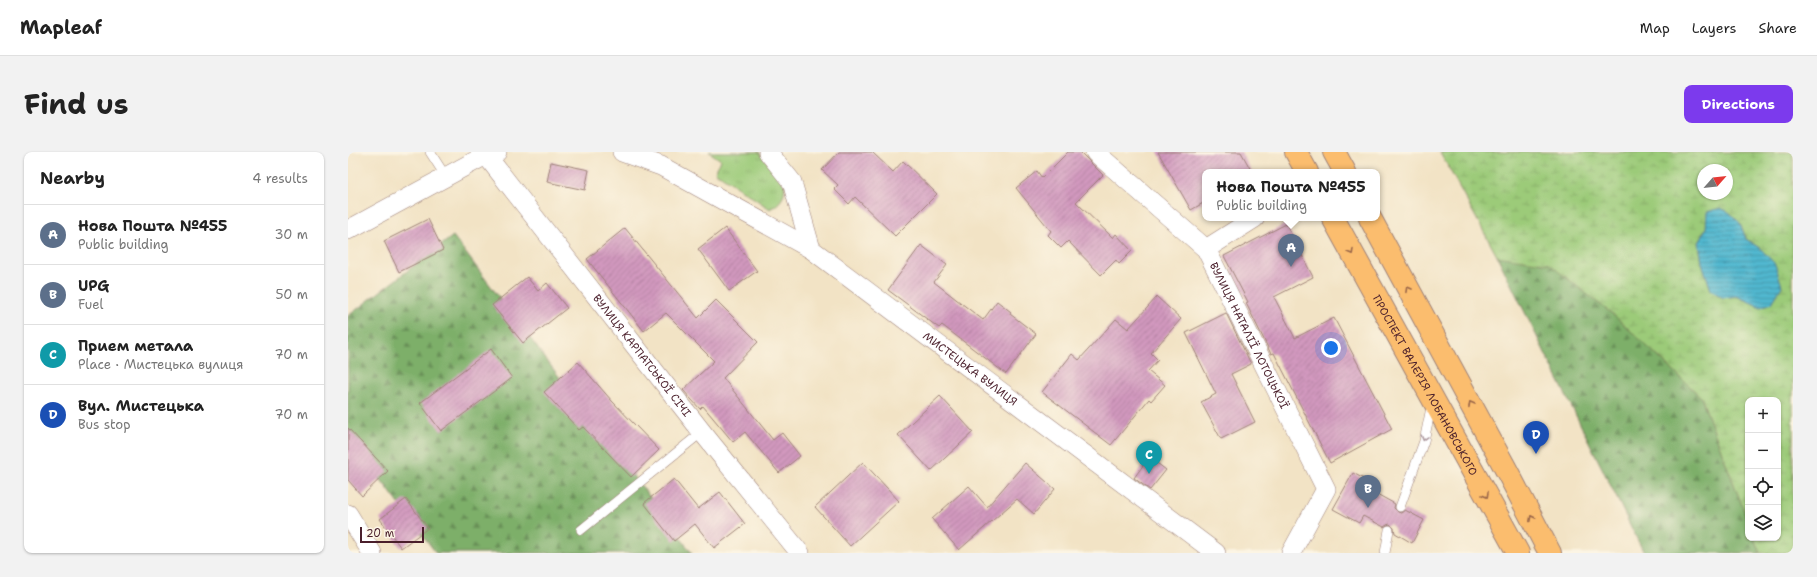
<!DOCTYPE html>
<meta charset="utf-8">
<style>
:root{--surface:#fff;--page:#f2f2f2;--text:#222;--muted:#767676;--line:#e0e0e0;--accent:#7c3aed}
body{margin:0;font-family:"Shantell Sans",sans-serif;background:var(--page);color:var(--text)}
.controls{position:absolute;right:12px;bottom:12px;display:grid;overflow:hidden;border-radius:8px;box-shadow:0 1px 3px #0004}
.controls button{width:36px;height:36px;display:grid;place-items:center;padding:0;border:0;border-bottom:1px solid var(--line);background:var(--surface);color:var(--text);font:20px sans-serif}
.compass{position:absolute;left:1349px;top:12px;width:36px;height:36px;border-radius:50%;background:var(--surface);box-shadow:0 1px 3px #0004;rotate:63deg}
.scale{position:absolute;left:12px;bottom:10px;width:64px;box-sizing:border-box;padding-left:4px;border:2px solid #4a1f2b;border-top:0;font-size:11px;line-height:14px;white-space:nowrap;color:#4a1f2b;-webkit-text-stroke:3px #fcf5e5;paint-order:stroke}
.you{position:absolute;left:983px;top:196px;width:14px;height:14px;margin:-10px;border:3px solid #fff;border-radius:50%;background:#1a73e8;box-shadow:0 0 0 6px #1a73e833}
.badge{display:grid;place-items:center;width:26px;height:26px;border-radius:50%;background:var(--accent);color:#fff;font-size:13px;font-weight:700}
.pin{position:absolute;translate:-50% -33px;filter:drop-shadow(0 1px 2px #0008)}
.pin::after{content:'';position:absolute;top:21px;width:14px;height:12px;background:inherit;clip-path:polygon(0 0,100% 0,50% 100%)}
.popup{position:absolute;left:854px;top:17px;width:178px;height:52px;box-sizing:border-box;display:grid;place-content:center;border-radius:8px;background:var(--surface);filter:drop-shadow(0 1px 3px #0005);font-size:13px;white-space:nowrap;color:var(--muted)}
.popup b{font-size:15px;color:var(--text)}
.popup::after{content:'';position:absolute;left:50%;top:100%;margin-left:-8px;border:8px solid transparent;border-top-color:var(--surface)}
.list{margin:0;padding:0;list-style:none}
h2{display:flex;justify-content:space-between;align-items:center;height:52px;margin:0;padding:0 16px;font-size:17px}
h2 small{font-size:13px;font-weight:400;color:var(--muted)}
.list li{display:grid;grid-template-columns:26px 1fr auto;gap:12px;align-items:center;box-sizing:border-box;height:60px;padding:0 16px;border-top:1px solid var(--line)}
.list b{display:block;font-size:15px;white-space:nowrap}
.list p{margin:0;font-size:13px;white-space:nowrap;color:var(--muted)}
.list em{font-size:13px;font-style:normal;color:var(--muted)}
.icon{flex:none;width:22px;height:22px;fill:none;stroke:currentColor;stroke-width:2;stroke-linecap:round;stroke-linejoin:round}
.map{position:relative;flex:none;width:1445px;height:401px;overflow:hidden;border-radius:8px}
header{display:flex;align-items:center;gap:24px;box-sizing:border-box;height:56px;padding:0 20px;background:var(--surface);border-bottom:1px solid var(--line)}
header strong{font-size:19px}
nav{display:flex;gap:22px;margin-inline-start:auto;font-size:14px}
.intro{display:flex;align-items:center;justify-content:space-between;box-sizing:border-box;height:96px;padding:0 24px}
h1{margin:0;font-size:28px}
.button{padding:10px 18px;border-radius:8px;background:var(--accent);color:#fff;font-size:14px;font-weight:700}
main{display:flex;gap:24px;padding:0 24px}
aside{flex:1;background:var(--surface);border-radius:8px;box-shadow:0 1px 3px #0004}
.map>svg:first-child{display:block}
.grass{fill:url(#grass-tufts);stroke:#737552}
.forest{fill:url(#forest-firs);stroke:#64674a}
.wetland{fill:url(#wetland-marsh);stroke:#737552;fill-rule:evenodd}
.water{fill:url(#water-rules);stroke:#4e6b7d}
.building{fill:url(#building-hatch)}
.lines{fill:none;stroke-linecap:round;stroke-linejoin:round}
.lane-casing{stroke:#9e8178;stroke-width:10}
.street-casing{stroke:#9e8178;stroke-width:20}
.primary-casing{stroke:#9e8178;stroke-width:24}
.lane{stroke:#fff;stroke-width:9}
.street{stroke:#fff;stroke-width:19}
.primary{stroke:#fbbd6e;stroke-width:22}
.oneway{stroke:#9a6649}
.oneway2{stroke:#ae9aa0}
.labels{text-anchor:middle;stroke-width:3;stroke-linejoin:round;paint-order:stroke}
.street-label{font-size:11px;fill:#4a1f2b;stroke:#fcf5e5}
</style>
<header>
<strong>Mapleaf</strong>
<nav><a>Map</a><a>Layers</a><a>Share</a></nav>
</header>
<div class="intro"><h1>Find us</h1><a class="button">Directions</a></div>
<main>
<aside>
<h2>Nearby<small>4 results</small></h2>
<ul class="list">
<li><span class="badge" style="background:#5c6f8a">A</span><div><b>Нова Пошта №455</b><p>Public building</p></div><em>30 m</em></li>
<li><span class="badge" style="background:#5c6f8a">B</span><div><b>UPG</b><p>Fuel</p></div><em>50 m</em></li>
<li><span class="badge" style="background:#0f9aa8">C</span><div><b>Прием метала</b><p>Place · Мистецька вулиця</p></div><em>70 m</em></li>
<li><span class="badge" style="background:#1a4fb4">D</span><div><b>Вул. Мистецька</b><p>Bus stop</p></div><em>70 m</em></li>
</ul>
</aside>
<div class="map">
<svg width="1445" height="401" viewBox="0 0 1445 401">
<defs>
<pattern id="grass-tufts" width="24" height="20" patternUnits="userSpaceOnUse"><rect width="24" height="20" fill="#9ccb79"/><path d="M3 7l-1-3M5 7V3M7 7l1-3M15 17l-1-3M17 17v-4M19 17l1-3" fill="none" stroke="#88ae69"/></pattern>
<pattern id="forest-firs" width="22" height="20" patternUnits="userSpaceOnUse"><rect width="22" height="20" fill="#7daf69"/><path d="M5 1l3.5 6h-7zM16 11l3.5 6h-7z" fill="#688e57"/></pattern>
<pattern id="wetland-marsh" width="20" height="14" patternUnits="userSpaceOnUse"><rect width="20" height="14" fill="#9ccb79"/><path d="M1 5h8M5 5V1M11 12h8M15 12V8" fill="none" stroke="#88ae69"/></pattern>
<pattern id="water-rules" width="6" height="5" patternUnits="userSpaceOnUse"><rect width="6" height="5" fill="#51b7cf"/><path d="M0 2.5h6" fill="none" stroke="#4594a8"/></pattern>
<pattern id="building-hatch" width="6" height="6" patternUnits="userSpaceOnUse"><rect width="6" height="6" fill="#d198be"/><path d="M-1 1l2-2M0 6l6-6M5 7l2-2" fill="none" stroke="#ac7b9b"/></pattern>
</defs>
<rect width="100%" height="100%" fill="#fcf5e5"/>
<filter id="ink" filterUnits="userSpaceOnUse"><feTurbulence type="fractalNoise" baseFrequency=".025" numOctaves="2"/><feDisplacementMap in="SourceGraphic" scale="8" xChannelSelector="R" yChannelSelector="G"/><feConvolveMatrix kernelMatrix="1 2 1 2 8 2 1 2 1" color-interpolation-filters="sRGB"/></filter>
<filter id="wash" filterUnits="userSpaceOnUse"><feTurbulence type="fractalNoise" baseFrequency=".012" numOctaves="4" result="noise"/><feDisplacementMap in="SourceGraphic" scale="16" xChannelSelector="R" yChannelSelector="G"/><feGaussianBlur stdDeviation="0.9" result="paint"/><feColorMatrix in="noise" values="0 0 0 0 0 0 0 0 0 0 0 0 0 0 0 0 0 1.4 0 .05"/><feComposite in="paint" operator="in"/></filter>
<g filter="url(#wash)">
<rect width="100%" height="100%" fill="#f2e3c5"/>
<!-- grass -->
<path class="grass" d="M 361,0 L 411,0 L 437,33 C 436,46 434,50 422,57 L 367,20 L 373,8 Z"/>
<!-- forest -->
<path class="forest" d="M 105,84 L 344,401 L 88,401 L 0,284 L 0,164 Z
M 1149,104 L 1201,111 L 1268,165 L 1353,245 L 1400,369 L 1400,386 L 1406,386 L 1412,401 L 1296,401 Z"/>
<!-- wetland -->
<path class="wetland" d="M 1092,0 L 1445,0 L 1445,401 L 1412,401 L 1406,386 L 1430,386 L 1430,248 L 1400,248 L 1400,369 L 1353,245 L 1268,165 L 1201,112 L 1149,104 ZM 1355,18 L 1379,18 L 1379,42 L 1355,42 ZM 1381,60 L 1392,71 L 1398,87 L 1413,97 L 1413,155 L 1388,144 L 1375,146 L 1363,138 L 1354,111 L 1351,91 L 1358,76 Z"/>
<!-- water -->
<path class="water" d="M 1372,56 L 1381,60 L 1392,71 L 1398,87 L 1413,97 L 1427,112 L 1434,134 L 1424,151 L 1413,155 L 1388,144 L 1375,146 L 1363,138 L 1354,111 L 1351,91 L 1358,76 L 1359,60 Z"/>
<g id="blocks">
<!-- building -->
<path class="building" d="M 491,0 L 524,0 L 545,20 L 555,9 L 589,42 L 547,84 L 507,45 L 501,52 L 486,37 L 490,33 L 474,18 Z
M 720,0 L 732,0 L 755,23 L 728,50 L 765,86 L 768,82 L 784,99 L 771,112 L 768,108 L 753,123 L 720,89 L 713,96 L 700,83 L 703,79 L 668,36 L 689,19 L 694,26 Z
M 810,0 L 893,0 L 904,20 L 857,20 L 857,50 L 843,58 Z
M 203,10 L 241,18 L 237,38 L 199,30 Z
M 80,67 L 95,98 L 51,120 L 36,89 Z
M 938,72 L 965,125 L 926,145 L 947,186 L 986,166 L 1044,277 L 982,311 L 926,201 L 923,202 L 898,151 L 900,150 L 876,104 Z
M 277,76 L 350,166 L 368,148 L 410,190 L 375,226 L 425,288 L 434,281 L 452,304 L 431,321 L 397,280 L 385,290 L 355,254 L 352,257 L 335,238 L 366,209 L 318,161 L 296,179 L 239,107 Z
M 377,76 L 409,119 L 381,139 L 350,97 Z
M 573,93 L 599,113 L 586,130 L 635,168 L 649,149 L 663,160 L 662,162 L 688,182 L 658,222 L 594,173 L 591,176 L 540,138 Z
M 179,125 L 190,139 L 199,131 L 219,156 L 175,191 L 144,153 Z
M 809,145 L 833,167 L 803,201 L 810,208 L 800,219 L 817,233 L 803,249 L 801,247 L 763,293 L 694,240 L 724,202 L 731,208 L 768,167 L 780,177 Z
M 878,161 L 903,212 L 883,222 L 907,270 L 873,287 L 853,250 L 868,242 L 838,181 Z
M 143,197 L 164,226 L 93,279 L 72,251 Z
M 230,210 L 264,249 L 311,298 L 283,325 L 235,275 L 231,278 L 196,240 Z
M 592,244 L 625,280 L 583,319 L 550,283 Z
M 0,276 L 40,319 L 14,344 L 0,328 Z
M 801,305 L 818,318 L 802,338 L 786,326 Z
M 515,310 L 551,349 L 502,394 L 467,355 Z
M 677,311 L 707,337 L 686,362 L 669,347 L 611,398 L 584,367 L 621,334 L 639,355 Z
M 1005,321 L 1031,335 L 1027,341 L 1047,352 L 1046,356 L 1050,360 L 1053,361 L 1057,358 L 1076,368 L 1064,391 L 1047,381 L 1046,376 L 1042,372 L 1039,373 L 1036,375 L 1015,364 L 1011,371 L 985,357 Z
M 326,327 L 350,357 L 372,340 L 397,372 L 366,396 L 347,372 L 326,389 L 296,351 Z
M 58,347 L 80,376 L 53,396 L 32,367 Z"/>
</g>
</g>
<g filter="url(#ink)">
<use href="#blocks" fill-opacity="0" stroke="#9e8178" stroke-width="1"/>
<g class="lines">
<!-- lane casing -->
<g class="lane-casing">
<path id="lane" d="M 82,0 L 98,25
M 1052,355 L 1076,289 L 1084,251
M 233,378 L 354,280
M 1037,401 L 1041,378"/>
</g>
<!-- street casing -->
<g class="street-casing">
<g id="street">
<path id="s1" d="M 274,0 L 313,14 L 463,97 L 868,401"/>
<path d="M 420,0 L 444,30 L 463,97"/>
<path id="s2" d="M 747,0 L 858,97 L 978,337 L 943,401"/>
<path id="s3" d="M 138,3 L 354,280 L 452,401"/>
<path d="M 0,78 L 138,3 L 149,0"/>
<path d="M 858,97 L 907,66"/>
<path d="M 0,362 L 24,401"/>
</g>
</g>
<!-- primary casing -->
<g class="primary-casing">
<g id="primary">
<path d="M 948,0 L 959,20"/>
<path d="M 986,0 L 997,20"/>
<path id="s4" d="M 985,66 L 1170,401"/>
<path d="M 1022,66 L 1160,321 L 1202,401"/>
</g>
</g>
<!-- lane -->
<use href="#lane" class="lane"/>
<!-- street -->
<use href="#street" class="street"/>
<!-- primary -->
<use href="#primary" class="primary"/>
</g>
<!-- one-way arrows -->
<defs><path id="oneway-chevron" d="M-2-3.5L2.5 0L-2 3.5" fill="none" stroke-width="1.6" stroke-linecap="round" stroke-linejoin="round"/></defs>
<g class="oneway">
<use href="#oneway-chevron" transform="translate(1003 100) rotate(61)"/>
<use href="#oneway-chevron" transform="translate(1060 137) rotate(-119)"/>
<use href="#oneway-chevron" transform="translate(1123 252) rotate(-119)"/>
<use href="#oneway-chevron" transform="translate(1138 343) rotate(61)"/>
<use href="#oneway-chevron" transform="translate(1184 366) rotate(-117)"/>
</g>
<use class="oneway2" href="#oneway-chevron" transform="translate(1076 286) rotate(105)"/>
</g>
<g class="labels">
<!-- street labels -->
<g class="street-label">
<text dy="4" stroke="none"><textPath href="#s2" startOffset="244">ВУЛИЦЯ НАТАЛІЇ ЛОТОЦЬКОЇ</textPath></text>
<text dy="4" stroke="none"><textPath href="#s3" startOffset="254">ВУЛИЦЯ КАРПАТСЬКОЇ СІЧІ</textPath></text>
<text dy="4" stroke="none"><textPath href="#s1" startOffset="412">МИСТЕЦЬКА ВУЛИЦЯ</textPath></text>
<text dy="4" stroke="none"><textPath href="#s4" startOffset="191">ПРОСПЕКТ ВАЛЕРІЯ ЛОБАНОВСЬКОГО</textPath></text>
</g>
</g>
</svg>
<div class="controls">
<button>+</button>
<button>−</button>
<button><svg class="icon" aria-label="locate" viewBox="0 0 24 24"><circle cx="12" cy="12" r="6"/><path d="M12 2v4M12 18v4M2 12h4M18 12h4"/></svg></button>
<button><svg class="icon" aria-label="layers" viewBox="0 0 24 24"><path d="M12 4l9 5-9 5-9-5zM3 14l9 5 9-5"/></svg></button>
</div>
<svg class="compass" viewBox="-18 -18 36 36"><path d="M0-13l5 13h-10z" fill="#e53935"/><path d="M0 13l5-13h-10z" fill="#767676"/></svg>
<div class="scale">20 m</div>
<div class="you"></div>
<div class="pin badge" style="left:943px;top:115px;background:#5c6f8a">A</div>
<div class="popup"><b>Нова Пошта №455</b>Public building</div>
<div class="pin badge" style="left:1020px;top:356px;background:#5c6f8a">B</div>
<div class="pin badge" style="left:801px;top:322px;background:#0f9aa8">C</div>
<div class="pin badge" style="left:1188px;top:302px;background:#1a4fb4">D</div>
</div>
</main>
